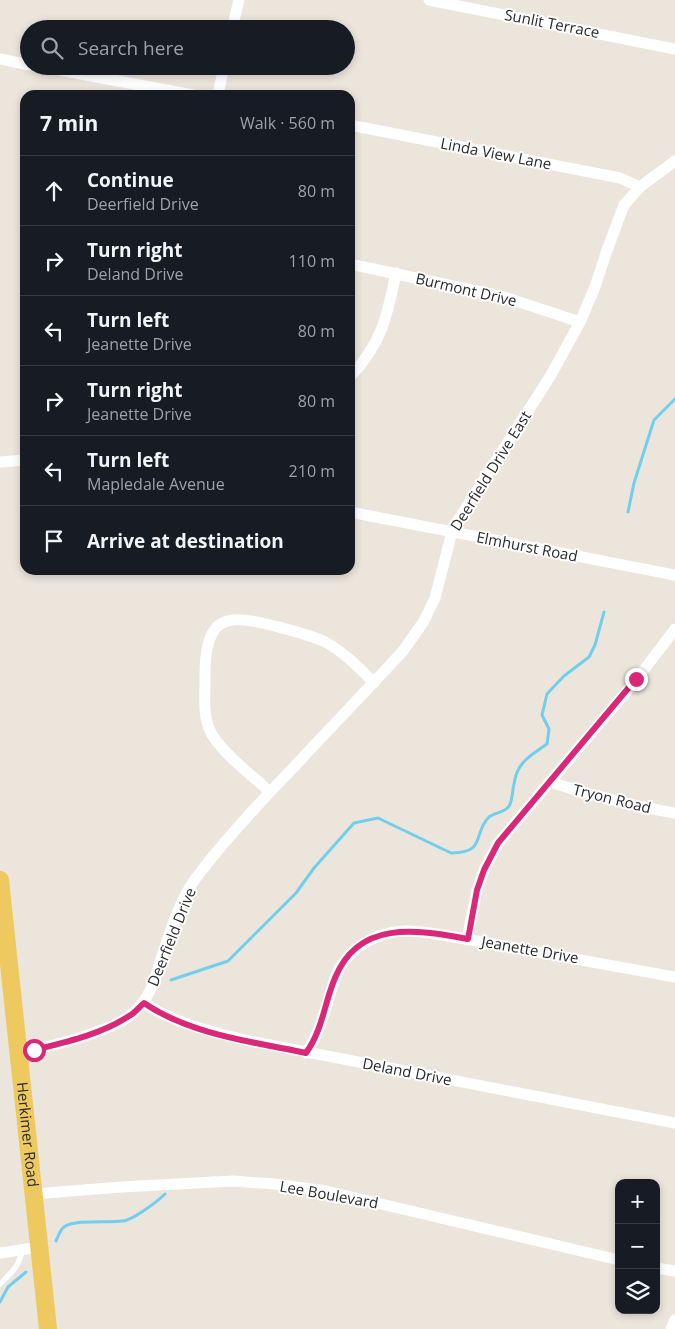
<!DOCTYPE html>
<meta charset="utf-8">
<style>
:root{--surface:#171b24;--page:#20242c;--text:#f1f3f6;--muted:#9ea1a6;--line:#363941}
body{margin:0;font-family:"Open Sans",sans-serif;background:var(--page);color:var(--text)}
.controls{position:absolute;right:15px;bottom:15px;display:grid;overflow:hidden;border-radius:10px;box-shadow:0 2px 8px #0003}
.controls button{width:45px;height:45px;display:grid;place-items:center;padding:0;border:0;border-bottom:1px solid var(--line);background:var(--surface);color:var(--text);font:25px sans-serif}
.stop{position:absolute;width:15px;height:15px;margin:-11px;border:4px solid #db2777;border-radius:50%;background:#fff}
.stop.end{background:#db2777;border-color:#fff;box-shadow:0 1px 5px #0008}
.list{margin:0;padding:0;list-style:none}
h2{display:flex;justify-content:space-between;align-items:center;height:65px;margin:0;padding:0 20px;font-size:21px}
h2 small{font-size:16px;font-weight:400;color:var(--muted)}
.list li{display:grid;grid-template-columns:32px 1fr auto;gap:15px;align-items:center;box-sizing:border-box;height:70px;padding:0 20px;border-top:1px solid var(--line)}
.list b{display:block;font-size:19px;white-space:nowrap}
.list p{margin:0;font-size:16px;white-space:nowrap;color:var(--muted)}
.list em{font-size:16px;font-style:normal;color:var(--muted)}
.icon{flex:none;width:28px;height:28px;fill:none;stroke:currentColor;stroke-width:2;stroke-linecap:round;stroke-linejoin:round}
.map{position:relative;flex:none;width:675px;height:1329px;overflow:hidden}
.search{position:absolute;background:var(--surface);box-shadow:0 2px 8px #0003;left:20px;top:20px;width:335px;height:55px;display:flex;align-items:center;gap:12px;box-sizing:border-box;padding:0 18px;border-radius:28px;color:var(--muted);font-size:19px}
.panel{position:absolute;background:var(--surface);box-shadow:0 2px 8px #0003;left:20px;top:90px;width:335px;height:485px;border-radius:15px}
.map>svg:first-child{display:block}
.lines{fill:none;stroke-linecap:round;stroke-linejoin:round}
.stream{stroke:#71cfed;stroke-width:3}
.lane{stroke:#fff;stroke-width:5.5}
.street{stroke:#fff;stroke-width:11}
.primary{stroke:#eec95f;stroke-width:18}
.route{stroke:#db2777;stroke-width:6}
.labels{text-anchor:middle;stroke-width:4;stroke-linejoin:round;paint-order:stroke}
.street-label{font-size:15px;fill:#2a2a2a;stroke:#fff}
</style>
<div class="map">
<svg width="675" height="1329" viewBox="0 0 675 1329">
<rect width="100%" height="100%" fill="#ece5dc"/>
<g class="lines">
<!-- stream -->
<path class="stream" d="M 628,512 L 634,483 L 654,420 L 675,399
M 171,980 L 228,961 L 296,893 L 314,868 L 354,823 L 378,818 L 451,853 C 487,853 472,834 489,817 C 495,812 505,813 509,806 C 513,800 512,791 514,784 C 517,762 530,756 547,744 L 549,729 L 542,715 L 547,694 L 564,676 L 589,657 L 595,645 L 604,612
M 56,1241 C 58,1237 60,1230 64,1227 C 75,1219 109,1223 123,1221 C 133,1220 158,1201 165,1194
M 0,1302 L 8,1287 L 26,1272"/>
<!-- lane -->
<path class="lane" d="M 0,1284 C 11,1273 20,1266 22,1250"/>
<!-- street -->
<path class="street" d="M 429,0 L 675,49
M 232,29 L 239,0
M 0,59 L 29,65
M 38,66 L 193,95
M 218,95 L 224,66
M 350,125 L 620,178 L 640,187
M 350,264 L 504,297 L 580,322
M 350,377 C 382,343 387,317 396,273
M 0,462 L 25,460
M 350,512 L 675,575
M 550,782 C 591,795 632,806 675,813
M 270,792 C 252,775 230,760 215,739 C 202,722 205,701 205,681 C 205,665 205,642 215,629 C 219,624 226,621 232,620 C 248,617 312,635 327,643 C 345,653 360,668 374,683
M 467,939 L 477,890 L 484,870 L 498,843 L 637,679 L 675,629
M 144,1003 C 175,1024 213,1032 249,1041 L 675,1123
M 306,1053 C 321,1031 326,1006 334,981 C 344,950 374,932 405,931 C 418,931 431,933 443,935 L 675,977
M 19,1054 C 48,1046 111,1033 133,1013 C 154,994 155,975 164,950 C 172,926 181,898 196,878 C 226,838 260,802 294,767 C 330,728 367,690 403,651 L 424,621 L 435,598 L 453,528 L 551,375 L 580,322 L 595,287 L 606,253 L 624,205 L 640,187 L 675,161
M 34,1194 L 121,1187 L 233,1181 L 274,1184 L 326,1191 L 619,1260
M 0,1253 L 39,1247
M 656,1268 L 675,1271
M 671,1329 L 675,1320"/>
<!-- primary -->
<path class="primary" id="s1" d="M 0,880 L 48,1329"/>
</g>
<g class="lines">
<!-- route -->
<path class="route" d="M 34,1050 C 66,1042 102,1034 129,1016 C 135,1013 139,1007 144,1003 C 189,1034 253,1042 306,1053 C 323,1029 324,1004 335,978 C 359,919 417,930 468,939 L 477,890 L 484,870 L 498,843 L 636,679"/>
</g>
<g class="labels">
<!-- street labels -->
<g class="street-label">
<text transform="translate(552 24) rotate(11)" y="5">Sunlit Terrace</text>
<text transform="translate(496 154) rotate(11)" y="5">Linda View Lane</text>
<text transform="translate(466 290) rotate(13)" y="5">Burmont Drive</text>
<text transform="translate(491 471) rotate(-58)" y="5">Deerfield Drive East</text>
<text transform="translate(527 547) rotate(11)" y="5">Elmhurst Road</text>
<text transform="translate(612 799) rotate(14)" y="5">Tryon Road</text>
<text transform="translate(172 937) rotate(-68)" y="5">Deerfield Drive</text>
<text transform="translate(530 950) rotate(10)" y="5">Jeanette Drive</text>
<text transform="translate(407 1072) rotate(11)" y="5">Deland Drive</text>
<text dy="5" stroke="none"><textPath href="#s1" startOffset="256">Herkimer Road</textPath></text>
<text transform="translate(329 1195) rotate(10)" y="5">Lee Boulevard</text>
</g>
</g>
</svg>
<div class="controls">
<button>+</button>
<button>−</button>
<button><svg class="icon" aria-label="layers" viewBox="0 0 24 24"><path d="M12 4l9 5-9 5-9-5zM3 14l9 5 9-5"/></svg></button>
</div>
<div class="stop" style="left:34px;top:1050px"></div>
<div class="stop end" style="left:636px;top:679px"></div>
<div class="search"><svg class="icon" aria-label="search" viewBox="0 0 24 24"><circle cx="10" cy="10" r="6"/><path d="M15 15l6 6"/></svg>Search here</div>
<section class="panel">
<h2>7 min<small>Walk · 560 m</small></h2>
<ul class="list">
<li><svg class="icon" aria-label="ahead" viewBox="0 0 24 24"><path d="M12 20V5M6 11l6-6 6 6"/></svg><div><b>Continue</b><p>Deerfield Drive</p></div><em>80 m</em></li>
<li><svg class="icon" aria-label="right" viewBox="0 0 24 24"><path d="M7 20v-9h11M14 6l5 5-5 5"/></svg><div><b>Turn right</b><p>Deland Drive</p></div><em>110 m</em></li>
<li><svg class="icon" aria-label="left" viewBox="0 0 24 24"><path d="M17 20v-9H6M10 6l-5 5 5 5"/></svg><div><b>Turn left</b><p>Jeanette Drive</p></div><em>80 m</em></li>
<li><svg class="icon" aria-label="right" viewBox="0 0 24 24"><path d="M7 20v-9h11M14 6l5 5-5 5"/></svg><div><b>Turn right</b><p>Jeanette Drive</p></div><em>80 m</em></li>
<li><svg class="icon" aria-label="left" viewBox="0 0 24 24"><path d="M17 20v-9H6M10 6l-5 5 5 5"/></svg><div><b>Turn left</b><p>Mapledale Avenue</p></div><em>210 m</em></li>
<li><svg class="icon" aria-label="arrive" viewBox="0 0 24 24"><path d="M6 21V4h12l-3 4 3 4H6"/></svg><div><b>Arrive at destination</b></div></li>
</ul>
</section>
</div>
